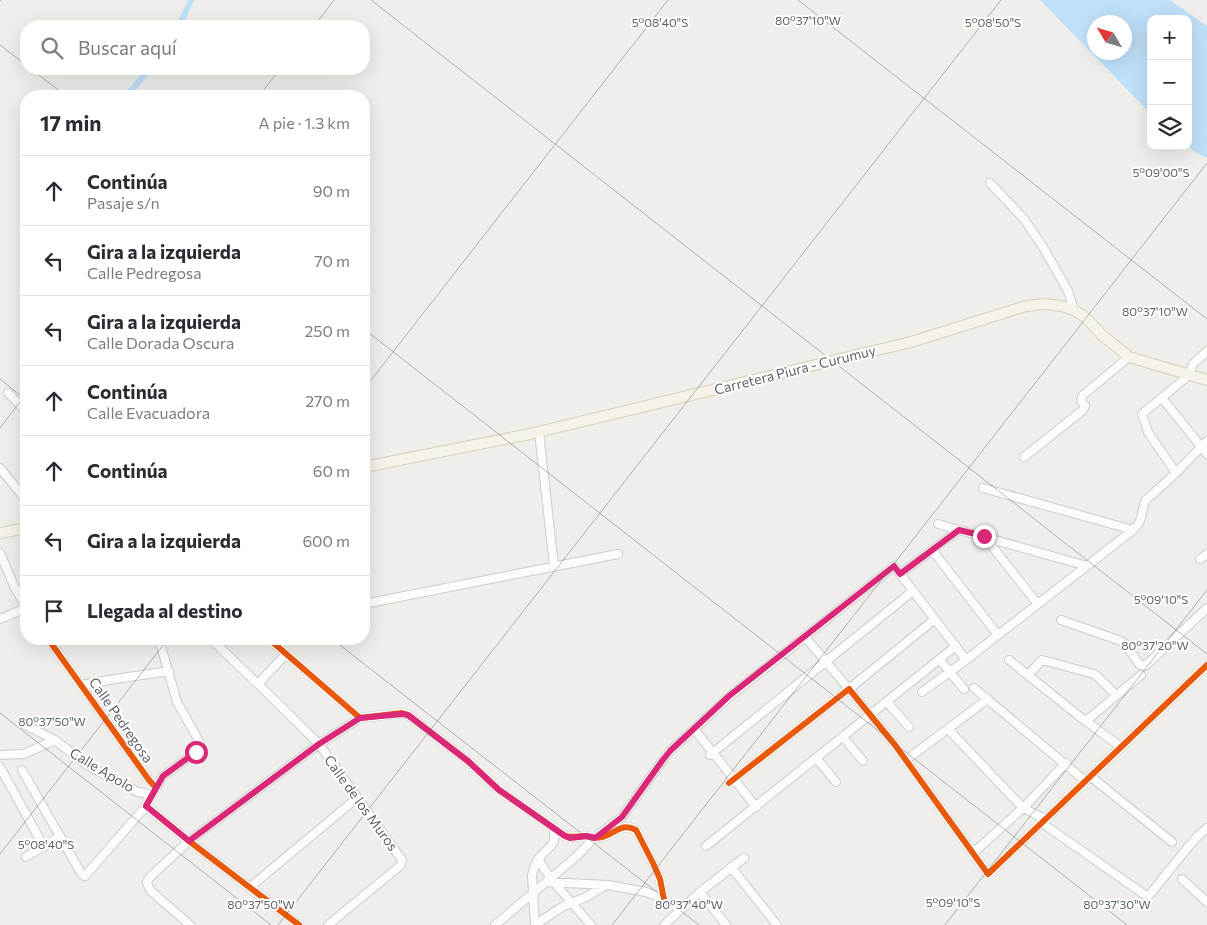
<!DOCTYPE html>
<html lang="es">
<meta charset="utf-8">
<style>
:root{--surface:#fff;--page:#f2f2f3;--text:#2b2b33;--muted:#7c7c81;--line:#e1e1e2}
body{margin:0;font-family:Commissioner,sans-serif;background:var(--page);color:var(--text)}
.controls{position:absolute;right:15px;top:15px;display:grid;overflow:hidden;border-radius:10px;box-shadow:0 5px 20px #0002}
.controls button{width:45px;height:45px;display:grid;place-items:center;padding:0;border:0;border-bottom:1px solid var(--line);background:var(--surface);color:var(--text);font:25px sans-serif}
.compass{position:absolute;left:1087px;top:15px;width:45px;height:45px;border-radius:50%;background:var(--surface);box-shadow:0 5px 20px #0002;rotate:308deg}
.stop{position:absolute;width:15px;height:15px;margin:-11px;border:4px solid #db2777;border-radius:50%;background:#fff}
.stop.end{background:#db2777;border-color:#fff;box-shadow:0 1px 5px #0008}
.list{margin:0;padding:0;list-style:none}
h2{display:flex;justify-content:space-between;align-items:center;height:65px;margin:0;padding:0 20px;font-size:21px}
h2 small{font-size:16px;font-weight:400;color:var(--muted)}
.list li{display:grid;grid-template-columns:32px 1fr auto;gap:15px;align-items:center;box-sizing:border-box;height:70px;padding:0 20px;border-top:1px solid var(--line)}
.list b{display:block;font-size:19px;white-space:nowrap}
.list p{margin:0;font-size:16px;white-space:nowrap;color:var(--muted)}
.list em{font-size:16px;font-style:normal;color:var(--muted)}
.icon{flex:none;width:28px;height:28px;fill:none;stroke:currentColor;stroke-width:2;stroke-linecap:round;stroke-linejoin:round}
.map{position:relative;flex:none;width:1207px;height:925px;overflow:hidden}
.search{position:absolute;background:var(--surface);box-shadow:0 5px 20px #0002;left:20px;top:20px;width:350px;height:55px;display:flex;align-items:center;gap:12px;box-sizing:border-box;padding:0 18px;border-radius:20px;color:var(--muted);font-size:19px}
.panel{position:absolute;background:var(--surface);box-shadow:0 5px 20px #0002;left:20px;top:90px;width:350px;height:555px;border-radius:20px}
.map>svg:first-child{display:block}
.water{fill:#bfe0f9;fill-rule:evenodd}
.lines{fill:none;stroke-linecap:round;stroke-linejoin:round}
.canal{stroke:#bfe0f9;stroke-width:6}
.minor-casing{stroke:#cbcccc;stroke-width:10}
.major-casing{stroke:#d7ceb8;stroke-width:12}
.minor{stroke:#fdfcfc;stroke-width:8}
.major{stroke:#f4f2e9;stroke-width:10}
.cycleway-casing{stroke:#fff;stroke-width:9}
.cycleway{stroke:#e8590c;stroke-width:6}
.route{stroke:#db2777;stroke-width:6}
.ticks{fill:none;stroke:#5f6368;stroke-width:1;stroke-opacity:0.45}
.labels{text-anchor:middle;stroke-width:4;stroke-linejoin:round;paint-order:stroke}
.street-label{font-size:14px;fill:#5f6368;stroke:#fff}
.ticks-label{font-size:12px;text-anchor:middle;fill:#5f6368;stroke:#fff;stroke-width:4;stroke-linejoin:round;paint-order:stroke}
</style>
<div class="map">
<svg width="1207" height="925" viewBox="0 0 1207 925">
<rect width="100%" height="100%" fill="#efeeea"/>
<!-- water -->
<path class="water" d="M 1040,0 L 1170,0 L 1207,26 L 1207,158 L 1196,153 L 1188,146 L 1188,19 L 1151,19 L 1151,114 ZM 1124,22 L 1124,52 L 1094,52 L 1094,22 Z"/>
<g class="lines">
<!-- canal -->
<path class="canal" d="M 179,26 L 191,0
M 127,96 L 149,69"/>
<!-- minor casing -->
<g class="minor-casing">
<path id="minor" d="M 990,183 L 1024,219 L 1043,247 L 1068,291 L 1074,310
M 8,393 L 26,411
M 1162,398 L 1207,454
M 539,432 L 554,566
M 1024,457 L 1083,410 L 1085,406 L 1081,401 L 1082,396 L 1129,357
M 0,468 L 26,500
M 1176,473 L 1148,432 L 1142,414 L 1189,375 L 1193,364 L 1207,351
M 983,488 L 1133,530
M 938,524 L 1087,566
M 984,536 L 1037,603
M 932,550 L 998,635
M 0,553 L 15,588 L 26,607
M 1200,559 L 1207,554
M 900,574 L 959,530
M 364,604 L 618,554
M 0,619 L 26,608
M 1061,620 L 1121,641 L 1124,643 L 1140,665 L 1145,666 L 1207,608
M 805,637 L 849,689 L 935,619
M 48,639 L 149,780 L 156,788 L 146,806 L 189,841 L 299,925
M 269,639 L 360,718 L 402,713 L 408,715 L 469,762 L 499,790 L 565,836 C 572,838 578,836 585,836 C 591,837 596,839 602,837 C 615,834 621,822 636,830 L 653,863 L 660,879 L 665,904
M 213,641 L 258,684 L 319,744 L 402,860 L 401,865 L 328,925
M 940,660 L 964,689
M 1009,660 L 1079,716 L 1121,747
M 1028,675 L 1042,660 L 1094,674 L 1098,677 L 1116,695
M 258,684 L 286,654
M 81,685 L 115,679 L 169,671
M 974,688 L 1085,781
M 922,692 L 966,660 L 1133,530 C 1145,519 1140,511 1146,500 L 1176,473 L 1207,441
M 887,702 L 909,727
M 1086,721 L 1141,675
M 25,725 L 55,740
M 694,729 L 756,807
M 948,729 L 1023,808 L 1041,817 L 1047,818
M 843,737 L 863,761
M 0,755 L 24,754 L 55,740 L 87,765 L 138,792 L 144,793 L 151,796
M 710,755 L 913,591
M 817,759 L 836,782
M 906,760 L 988,699
M 0,767 L 44,847
M 22,770 L 81,873 L 85,876 L 146,806
M 1090,776 L 1172,842
M 729,783 L 849,689 L 895,745 L 988,874 L 1207,665
M 156,788 L 163,776 L 196,752 L 200,745 L 199,741 L 177,702 L 159,639
M 1042,823 L 1145,895 L 1148,896 L 1151,893 L 1189,846 L 1199,835 L 1207,828
M 706,846 L 956,646
M 973,853 L 1023,808 L 1066,763
M 26,857 L 60,836
M 538,859 L 551,879 L 591,925
M 731,867 L 777,925
M 1182,879 L 1207,902
M 546,882 L 608,885 L 646,892 L 664,899
M 249,888 L 357,798
M 700,892 L 726,925
M 190,925 L 152,892 L 149,888 L 147,882 L 150,877 L 189,841 L 319,744 L 360,718
M 495,925 L 576,857 L 595,837 L 622,817 L 662,761 L 670,751 L 729,697 L 894,566 L 966,660
M 535,925 L 532,876 C 533,869 535,863 540,857 C 550,845 559,845 552,826
M 535,925 L 562,907 L 588,896 L 601,888 L 605,886
M 664,925 L 700,892 L 744,858"/>
</g>
<!-- major casing -->
<g class="major-casing">
<path id="major" d="M 364,467 L 530,434 L 911,342 L 1026,306 L 1044,304 L 1062,306 L 1074,310 L 1085,317 L 1102,335 L 1129,357 L 1207,380
M 0,533 L 26,528"/>
</g>
<!-- minor -->
<use href="#minor" class="minor"/>
<!-- major -->
<use href="#major" class="major"/>
<!-- cycleway casing -->
<g class="cycleway-casing">
<path id="cycleway" d="M 48,639 L 149,780 L 156,788 L 146,806 L 189,841 L 299,925
M 269,639 L 360,718 L 402,713 L 408,715 L 469,762 L 499,790 L 565,836 C 572,838 578,836 585,836 C 591,837 596,839 602,837 C 615,834 621,822 636,830 L 653,863 L 660,879 L 665,904
M 729,783 L 849,689 L 895,745 L 988,874 L 1207,665"/>
</g>
<!-- cycleway -->
<use href="#cycleway" class="cycleway"/>
</g>
<g class="lines">
<!-- route -->
<path class="route" d="M 196,752 L 163,776 L 146,806 L 189,841 L 319,744 L 360,718 L 402,714 L 408,715 L 469,762 L 499,790 L 565,836 L 570,838 L 587,836 L 595,838 L 622,817 L 662,761 L 670,751 L 729,696 L 894,566 L 900,574 L 959,530 L 984,536"/>
</g>
<!-- ticks -->
<path class="ticks" d="M 371,0 L 1207,654M 798,0 L 1207,319M 0,1 L 1,0M 314,26 L 334,0M 0,45 L 26,65M 31,69 L 66,96M 259,96 L 280,69M 364,329 L 1127,925M 0,379 L 26,400M 364,389 L 668,0M 0,428 L 26,394M 332,639 L 699,925M 0,713 L 271,925M 0,854 L 168,639M 278,925 L 1001,0M 612,925 L 1207,163M 945,925 L 1207,590"/>
<g class="labels">
<!-- street labels -->
<g class="street-label">
<text transform="translate(795 370) rotate(-14)" y="5">Carretera Piura - Curumuy</text>
<text transform="translate(121 720) rotate(55)" y="5">Calle Pedregosa</text>
<text transform="translate(102 770) rotate(31)" y="5">Calle Apolo</text>
<text transform="translate(361 803) rotate(54)" y="5">Calle de los Muros</text>
</g>
</g>
<g class="ticks-label">
<text x="808" y="25">80°37'10"W</text>
<text x="660" y="27">5°08'40"S</text>
<text x="993" y="27">5°08'50"S</text>
<text x="1161" y="177">5°09'00"S</text>
<text x="1155" y="316">80°37'10"W</text>
<text x="1161" y="604">5°09'10"S</text>
<text x="1155" y="650">80°37'20"W</text>
<text x="52" y="726">80°37'50"W</text>
<text x="46" y="849">5°08'40"S</text>
<text x="953" y="907">5°09'10"S</text>
<text x="261" y="909">80°37'50"W</text>
<text x="689" y="909">80°37'40"W</text>
<text x="1117" y="909">80°37'30"W</text>
</g>
</svg>
<div class="controls">
<button>+</button>
<button>−</button>
<button><svg class="icon" aria-label="layers" viewBox="0 0 24 24"><path d="M12 4l9 5-9 5-9-5zM3 14l9 5 9-5"/></svg></button>
</div>
<svg class="compass" viewBox="-18 -18 36 36"><path d="M0-13l5 13h-10z" fill="#e53935"/><path d="M0 13l5-13h-10z" fill="#7c7c81"/></svg>
<div class="stop" style="left:196px;top:752px"></div>
<div class="stop end" style="left:984px;top:536px"></div>
<div class="search"><svg class="icon" aria-label="search" viewBox="0 0 24 24"><circle cx="10" cy="10" r="6"/><path d="M15 15l6 6"/></svg>Buscar aquí</div>
<section class="panel">
<h2>17 min<small>A pie · 1.3 km</small></h2>
<ul class="list">
<li><svg class="icon" aria-label="ahead" viewBox="0 0 24 24"><path d="M12 20V5M6 11l6-6 6 6"/></svg><div><b>Continúa</b><p>Pasaje s/n</p></div><em>90 m</em></li>
<li><svg class="icon" aria-label="left" viewBox="0 0 24 24"><path d="M17 20v-9H6M10 6l-5 5 5 5"/></svg><div><b>Gira a la izquierda</b><p>Calle Pedregosa</p></div><em>70 m</em></li>
<li><svg class="icon" aria-label="left" viewBox="0 0 24 24"><path d="M17 20v-9H6M10 6l-5 5 5 5"/></svg><div><b>Gira a la izquierda</b><p>Calle Dorada Oscura</p></div><em>250 m</em></li>
<li><svg class="icon" aria-label="ahead" viewBox="0 0 24 24"><path d="M12 20V5M6 11l6-6 6 6"/></svg><div><b>Continúa</b><p>Calle Evacuadora</p></div><em>270 m</em></li>
<li><svg class="icon" aria-label="ahead" viewBox="0 0 24 24"><path d="M12 20V5M6 11l6-6 6 6"/></svg><div><b>Continúa</b></div><em>60 m</em></li>
<li><svg class="icon" aria-label="left" viewBox="0 0 24 24"><path d="M17 20v-9H6M10 6l-5 5 5 5"/></svg><div><b>Gira a la izquierda</b></div><em>600 m</em></li>
<li><svg class="icon" aria-label="arrive" viewBox="0 0 24 24"><path d="M6 21V4h12l-3 4 3 4H6"/></svg><div><b>Llegada al destino</b></div></li>
</ul>
</section>
</div>
